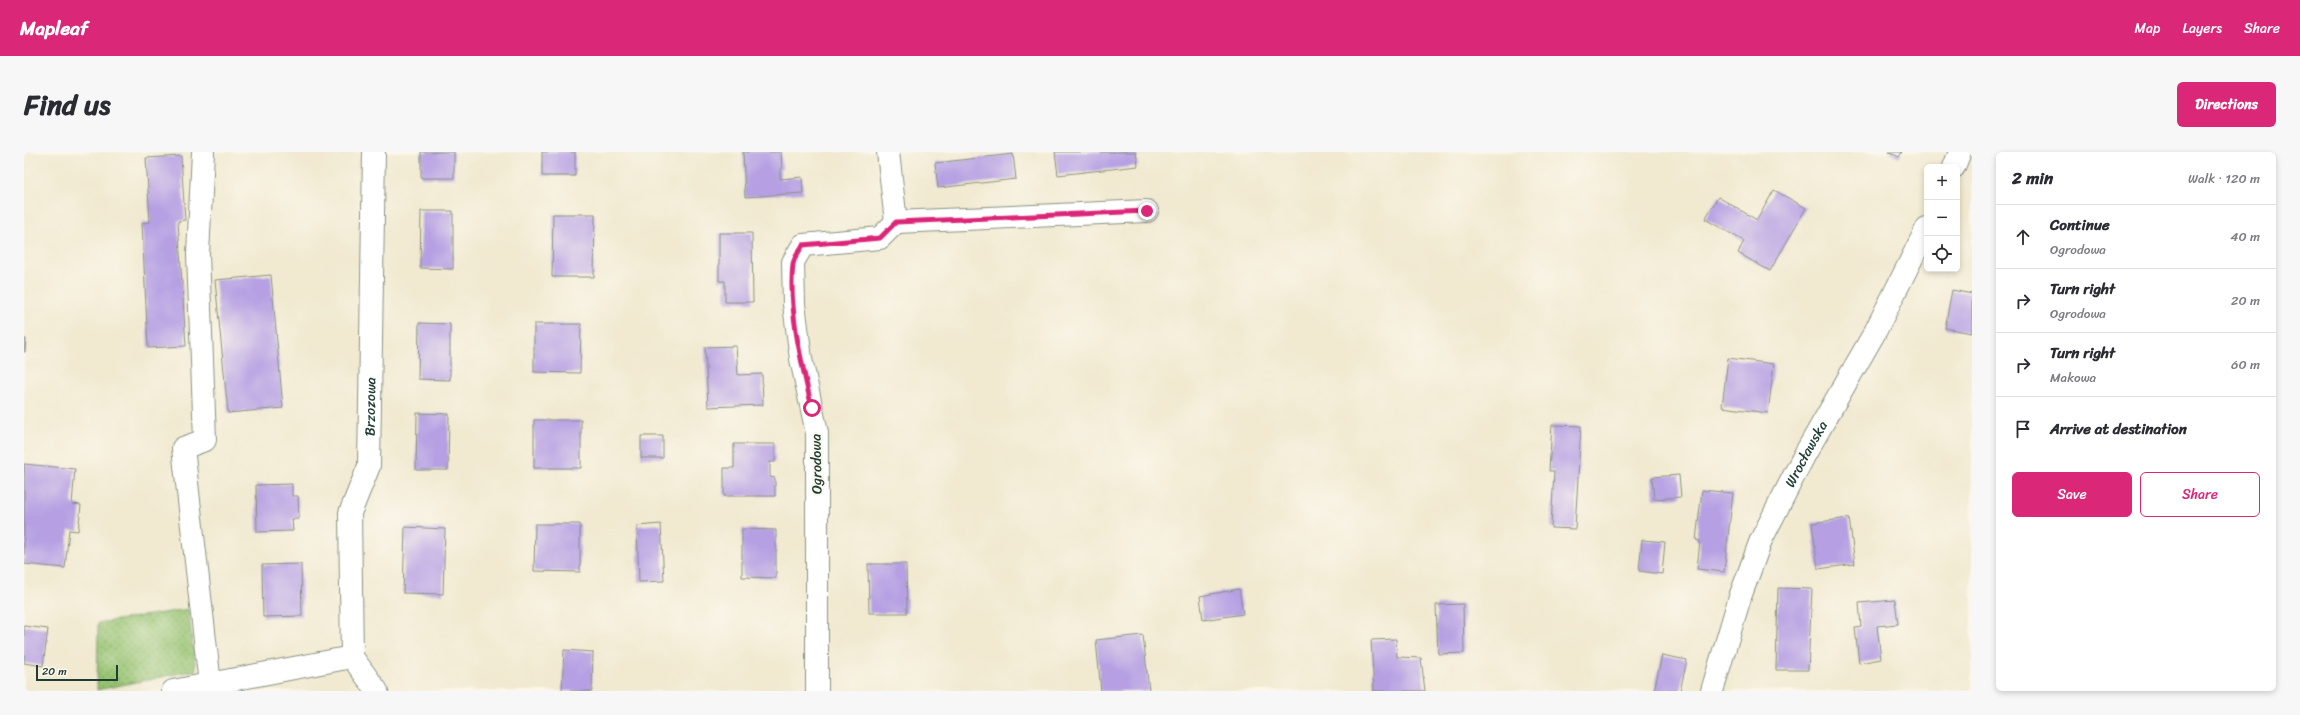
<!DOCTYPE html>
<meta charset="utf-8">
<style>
:root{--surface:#fff;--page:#f7f7f7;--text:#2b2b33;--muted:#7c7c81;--line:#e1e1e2;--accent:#db2777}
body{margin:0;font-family:Sriracha,sans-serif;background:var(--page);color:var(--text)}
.controls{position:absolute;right:12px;top:12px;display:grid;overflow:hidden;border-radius:6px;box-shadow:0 2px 6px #0003}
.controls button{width:36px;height:36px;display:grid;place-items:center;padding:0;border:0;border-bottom:1px solid var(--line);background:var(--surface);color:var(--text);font:20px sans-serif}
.scale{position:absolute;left:12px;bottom:10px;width:82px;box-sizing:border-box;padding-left:4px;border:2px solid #1f3d34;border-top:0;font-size:11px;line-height:14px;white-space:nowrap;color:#1f3d34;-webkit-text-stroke:3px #fbf7ec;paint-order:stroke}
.stop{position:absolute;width:12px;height:12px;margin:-9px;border:3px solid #db2777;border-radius:50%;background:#fff}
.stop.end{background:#db2777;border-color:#fff;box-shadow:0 1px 4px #0008}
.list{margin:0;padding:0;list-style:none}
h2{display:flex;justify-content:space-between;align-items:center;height:52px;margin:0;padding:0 16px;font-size:17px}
h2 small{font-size:13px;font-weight:400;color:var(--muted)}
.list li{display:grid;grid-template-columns:26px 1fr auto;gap:12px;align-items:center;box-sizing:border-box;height:64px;padding:0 16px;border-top:1px solid var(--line)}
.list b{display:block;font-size:15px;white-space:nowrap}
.list p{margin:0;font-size:13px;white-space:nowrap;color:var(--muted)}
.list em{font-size:13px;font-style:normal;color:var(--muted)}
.actions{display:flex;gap:8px;padding:12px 16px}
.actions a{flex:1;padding:9px 0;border:1px solid var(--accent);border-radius:6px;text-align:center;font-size:14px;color:var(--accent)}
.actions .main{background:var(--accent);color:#fff}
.icon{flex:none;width:22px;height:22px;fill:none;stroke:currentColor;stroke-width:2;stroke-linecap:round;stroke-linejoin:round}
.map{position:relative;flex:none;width:1948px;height:539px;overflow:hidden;border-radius:6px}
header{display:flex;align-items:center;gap:24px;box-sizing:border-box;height:56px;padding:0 20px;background:var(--accent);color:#fff}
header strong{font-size:19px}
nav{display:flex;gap:22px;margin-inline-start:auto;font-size:14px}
.intro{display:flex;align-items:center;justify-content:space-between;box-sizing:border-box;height:96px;padding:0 24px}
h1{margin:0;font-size:28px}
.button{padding:10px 18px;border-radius:6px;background:var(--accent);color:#fff;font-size:14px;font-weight:700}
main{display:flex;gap:24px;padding:0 24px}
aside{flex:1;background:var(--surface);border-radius:6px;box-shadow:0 2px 6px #0003}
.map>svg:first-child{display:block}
.park{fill:url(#park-dots);stroke:#5a8052}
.building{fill:#b6a0e3}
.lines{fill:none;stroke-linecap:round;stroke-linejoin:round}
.minor-casing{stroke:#889382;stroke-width:24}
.minor{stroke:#fff;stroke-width:22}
.route{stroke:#db2777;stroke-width:5}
.labels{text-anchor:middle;stroke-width:4;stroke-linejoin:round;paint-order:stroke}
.street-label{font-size:14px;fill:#1f3d34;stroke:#fbf7ec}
</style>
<header>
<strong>Mapleaf</strong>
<nav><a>Map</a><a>Layers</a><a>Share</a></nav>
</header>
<div class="intro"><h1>Find us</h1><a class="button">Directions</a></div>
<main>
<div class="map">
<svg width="1948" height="539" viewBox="0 0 1948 539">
<defs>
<pattern id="park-dots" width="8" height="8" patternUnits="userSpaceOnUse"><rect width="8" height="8" fill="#96c370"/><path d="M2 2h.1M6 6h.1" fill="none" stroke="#7aa05d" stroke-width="1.8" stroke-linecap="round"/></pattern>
</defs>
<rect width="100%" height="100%" fill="#fbf7ec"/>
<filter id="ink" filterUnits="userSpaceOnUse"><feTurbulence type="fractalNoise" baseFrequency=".025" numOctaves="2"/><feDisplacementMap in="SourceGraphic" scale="8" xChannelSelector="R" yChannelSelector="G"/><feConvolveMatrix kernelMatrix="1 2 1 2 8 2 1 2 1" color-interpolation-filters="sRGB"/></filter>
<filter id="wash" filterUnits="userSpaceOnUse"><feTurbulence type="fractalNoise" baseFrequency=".012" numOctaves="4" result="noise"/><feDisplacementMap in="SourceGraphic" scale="16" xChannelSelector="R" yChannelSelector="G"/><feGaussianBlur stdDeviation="0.9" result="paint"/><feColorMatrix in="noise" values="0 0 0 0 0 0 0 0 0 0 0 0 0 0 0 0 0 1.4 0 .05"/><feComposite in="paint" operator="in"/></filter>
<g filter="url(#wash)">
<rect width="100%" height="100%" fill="#f1e9d0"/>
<!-- park -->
<path class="park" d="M 164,457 L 172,518 L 73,538 L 74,471 Z"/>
<g id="blocks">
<!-- building -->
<path class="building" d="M 397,0 L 430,0 L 430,26 L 397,26 Z
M 518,0 L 551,0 L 551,24 L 518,24 Z
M 719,0 L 757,0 L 758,17 L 756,17 L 756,27 L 778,25 L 779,41 L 721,45 Z
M 1031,0 L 1112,0 L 1114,14 L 1034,23 Z
M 1865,0 L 1878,0 L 1875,5 Z
M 989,2 L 992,27 L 914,36 L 911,11 Z
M 157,4 L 161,68 L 154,69 L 162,194 L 124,196 L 118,71 L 126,70 L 122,6 Z
M 1750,38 L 1782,56 L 1746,119 L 1714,101 L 1720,89 L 1681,67 L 1694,45 L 1733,68 Z
M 397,59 L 429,59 L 429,117 L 396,116 Z
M 529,62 L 571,62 L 570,125 L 528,125 Z
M 695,81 L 728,81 L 729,150 L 701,150 L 701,129 L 695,129 Z
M 247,123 L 259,256 L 204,261 L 191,128 Z
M 1928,138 L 1948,142 L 1948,181 L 1921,176 Z
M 395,171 L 426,172 L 426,228 L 394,227 Z
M 510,172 L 557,172 L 556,221 L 510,220 Z
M 0,187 L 2,187 L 1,200 L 0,200 Z
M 712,194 L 714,223 L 738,222 L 739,253 L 684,255 L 681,195 Z
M 1704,206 L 1750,212 L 1744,261 L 1698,255 Z
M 393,261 L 425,262 L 424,318 L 392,318 Z
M 510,268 L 557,268 L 557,316 L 510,316 Z
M 1528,273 L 1557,274 L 1551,377 L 1527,376 L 1530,319 L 1525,319 Z
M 617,284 L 639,284 L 639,306 L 617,306 Z
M 710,292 L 751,292 L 751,310 L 746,310 L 746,325 L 751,326 L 751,344 L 700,344 L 700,316 L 710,316 Z
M 0,312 L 51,317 L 48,352 L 57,353 L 54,379 L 45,378 L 41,416 L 0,412 Z
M 1655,323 L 1657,345 L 1630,347 L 1628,325 Z
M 268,332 L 268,344 L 274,344 L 275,367 L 268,367 L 269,379 L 233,380 L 232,333 Z
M 1678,338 L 1709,341 L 1700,420 L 1673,417 L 1676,389 L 1672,388 Z
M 1825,366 L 1831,412 L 1794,417 L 1788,371 Z
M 511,372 L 556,372 L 556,420 L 510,419 Z
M 637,372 L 640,429 L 615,430 L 613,374 Z
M 381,375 L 421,377 L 419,442 L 379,441 Z
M 718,377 L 752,378 L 752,426 L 718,425 Z
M 1618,388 L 1641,390 L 1638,422 L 1615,419 Z
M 277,412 L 278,464 L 239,465 L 238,413 Z
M 844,412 L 882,412 L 883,461 L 845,461 Z
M 1754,436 L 1788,437 L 1784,518 L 1752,518 Z
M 1215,437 L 1219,462 L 1179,468 L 1176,444 Z
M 1871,448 L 1874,472 L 1853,474 L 1857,507 L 1835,511 L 1831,476 L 1837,475 L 1835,451 Z
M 1439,452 L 1440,501 L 1414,502 L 1412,453 Z
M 0,474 L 24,477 L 19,514 L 0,511 Z
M 1119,483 L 1125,539 L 1077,539 L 1072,488 Z
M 1372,487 L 1373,505 L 1397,506 L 1401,539 L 1350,539 L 1347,488 Z
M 540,498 L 569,500 L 568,539 L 538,539 Z
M 1638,503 L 1663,508 L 1656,539 L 1630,539 Z"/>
</g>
</g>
<g filter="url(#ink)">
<use href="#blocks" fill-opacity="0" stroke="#889382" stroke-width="1"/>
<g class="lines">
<!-- minor casing -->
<g class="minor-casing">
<g id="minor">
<path d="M 179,0 L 174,102 L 181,288 L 159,296 L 186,532"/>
<path d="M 1930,15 L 1936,0"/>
<path d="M 872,70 L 1123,59"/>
<path id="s1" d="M 328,505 L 326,361 L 345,314 L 350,0"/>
<path d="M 328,505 L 353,539"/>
<path d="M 149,539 L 328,505"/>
<path d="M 793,539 L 793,281 L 777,207 L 770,152 L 769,110 L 779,93 L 856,86 L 872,70 L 864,0"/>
<path id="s2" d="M 1688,539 L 1716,445 L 1737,388 L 1781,302 L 1851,180 L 1903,76"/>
</g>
</g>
<!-- minor -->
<use href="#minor" class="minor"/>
</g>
</g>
<g class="lines" filter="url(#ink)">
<!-- route -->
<path class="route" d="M 788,256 C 778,213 764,156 769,112 C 770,106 776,98 779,93 L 856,86 L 872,70 L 1123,59"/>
</g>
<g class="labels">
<!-- street labels -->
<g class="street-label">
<text dy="5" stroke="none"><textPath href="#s1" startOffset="254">Brzozowa</textPath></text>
<text dy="5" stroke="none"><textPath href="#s2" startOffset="256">Wrocławska</textPath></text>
<text transform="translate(792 312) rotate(-91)" y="5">Ogrodowa</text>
</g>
</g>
</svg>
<div class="controls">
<button>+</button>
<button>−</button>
<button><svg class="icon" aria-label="locate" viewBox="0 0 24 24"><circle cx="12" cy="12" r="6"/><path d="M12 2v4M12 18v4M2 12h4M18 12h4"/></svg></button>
</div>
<div class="scale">20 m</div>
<div class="stop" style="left:788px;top:256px"></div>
<div class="stop end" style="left:1123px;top:59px"></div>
</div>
<aside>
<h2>2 min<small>Walk · 120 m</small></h2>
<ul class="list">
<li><svg class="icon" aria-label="ahead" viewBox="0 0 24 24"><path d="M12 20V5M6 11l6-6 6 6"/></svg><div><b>Continue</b><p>Ogrodowa</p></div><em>40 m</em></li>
<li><svg class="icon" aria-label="right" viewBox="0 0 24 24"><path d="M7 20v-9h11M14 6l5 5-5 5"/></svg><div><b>Turn right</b><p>Ogrodowa</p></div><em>20 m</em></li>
<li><svg class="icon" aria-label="right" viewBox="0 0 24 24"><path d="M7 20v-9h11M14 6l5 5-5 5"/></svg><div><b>Turn right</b><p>Makowa</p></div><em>60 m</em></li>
<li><svg class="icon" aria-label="arrive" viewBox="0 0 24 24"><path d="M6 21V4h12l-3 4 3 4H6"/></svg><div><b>Arrive at destination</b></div></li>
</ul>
<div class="actions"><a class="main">Save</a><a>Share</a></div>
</aside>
</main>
